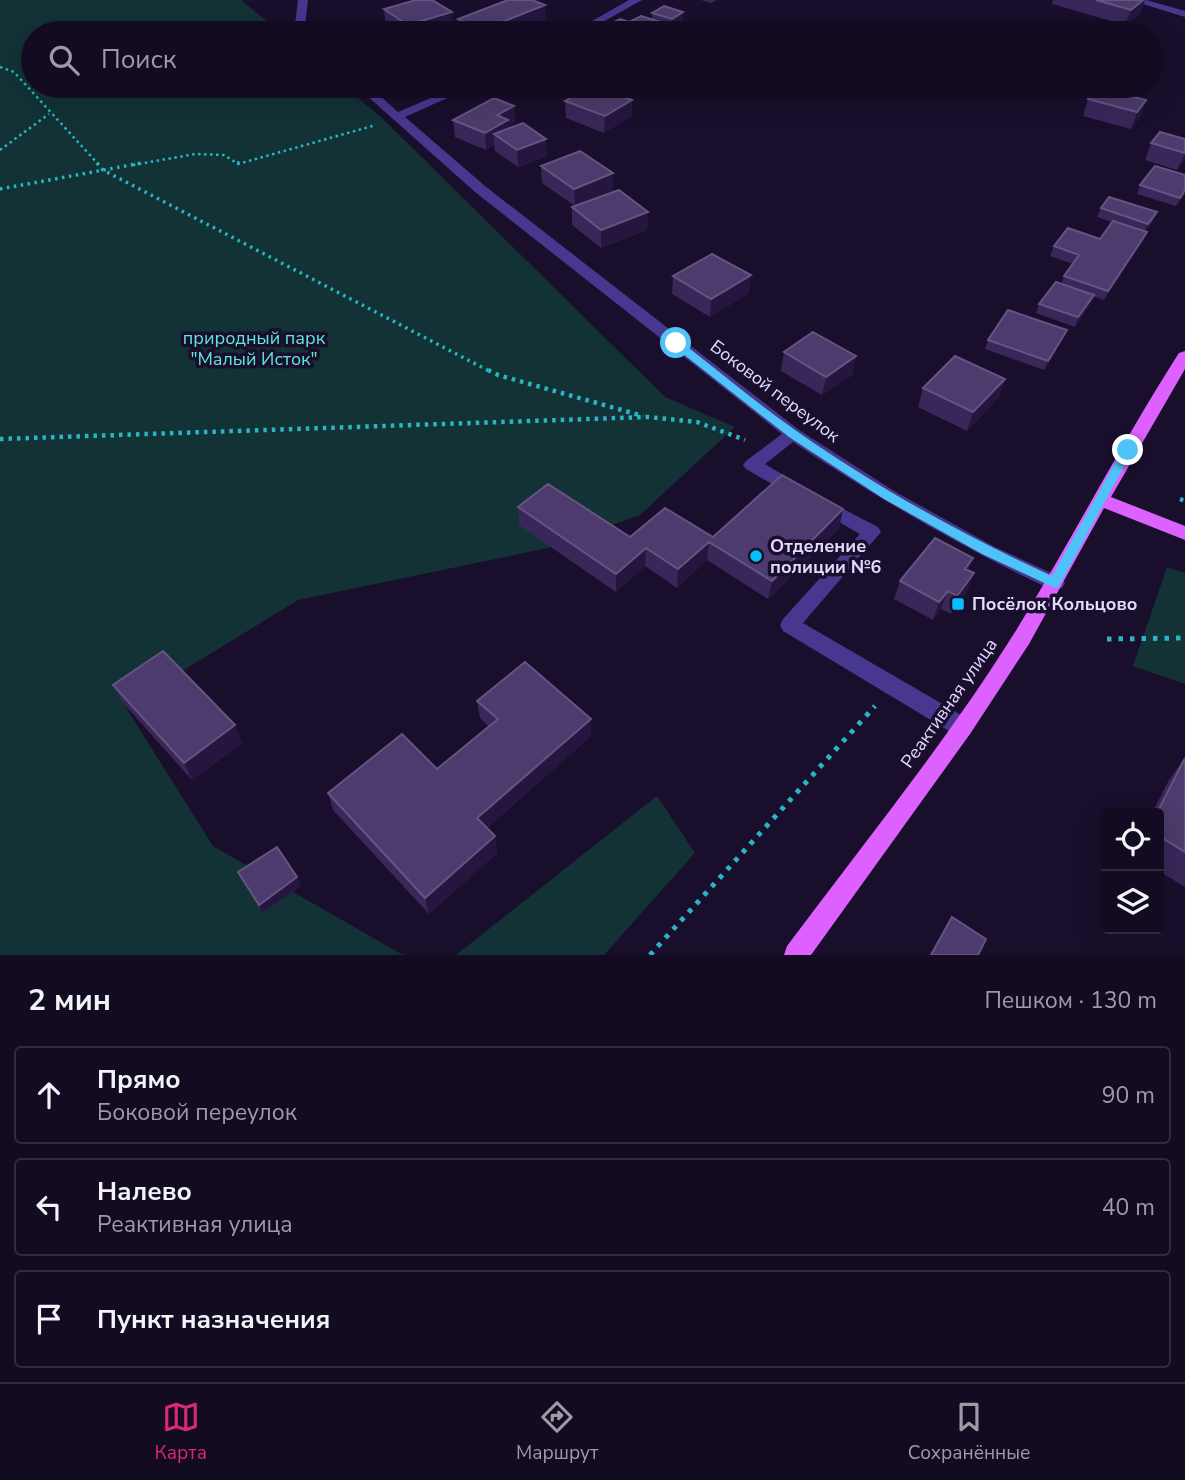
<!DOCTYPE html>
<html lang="ru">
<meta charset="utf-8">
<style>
:root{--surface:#130b21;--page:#1c142a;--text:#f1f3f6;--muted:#9d9ba5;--line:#322b3f;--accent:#db2777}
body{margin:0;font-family:"Nunito Sans",sans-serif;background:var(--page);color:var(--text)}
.controls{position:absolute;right:21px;bottom:21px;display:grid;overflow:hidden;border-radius:7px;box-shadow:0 7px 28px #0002}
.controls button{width:63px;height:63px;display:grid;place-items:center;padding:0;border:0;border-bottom:2px solid var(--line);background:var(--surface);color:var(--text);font:35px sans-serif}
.stop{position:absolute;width:21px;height:21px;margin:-16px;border:5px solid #4fc3f7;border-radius:50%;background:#fff}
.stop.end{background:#4fc3f7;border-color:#fff;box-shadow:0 2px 7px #0008}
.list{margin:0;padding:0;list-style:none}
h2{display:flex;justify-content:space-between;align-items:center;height:91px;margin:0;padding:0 28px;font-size:30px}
h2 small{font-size:23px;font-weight:400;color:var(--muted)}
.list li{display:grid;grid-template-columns:46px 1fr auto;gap:21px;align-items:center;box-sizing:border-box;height:98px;margin:0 14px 14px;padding:0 14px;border:2px solid var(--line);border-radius:7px}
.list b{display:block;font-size:26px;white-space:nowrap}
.list p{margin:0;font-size:23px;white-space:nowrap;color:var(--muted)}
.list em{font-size:23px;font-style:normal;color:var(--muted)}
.icon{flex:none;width:38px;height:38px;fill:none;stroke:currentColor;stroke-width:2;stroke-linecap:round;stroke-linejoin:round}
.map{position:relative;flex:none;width:1185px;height:955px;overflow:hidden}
.search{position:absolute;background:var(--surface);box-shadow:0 7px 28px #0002;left:21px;right:21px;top:21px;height:77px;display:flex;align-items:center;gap:18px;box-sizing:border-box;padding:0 24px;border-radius:38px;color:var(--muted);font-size:26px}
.sheet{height:427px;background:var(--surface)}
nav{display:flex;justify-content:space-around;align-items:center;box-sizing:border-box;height:98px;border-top:2px solid var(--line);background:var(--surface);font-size:19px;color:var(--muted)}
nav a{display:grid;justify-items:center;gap:4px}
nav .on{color:var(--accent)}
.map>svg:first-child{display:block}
.green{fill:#123236}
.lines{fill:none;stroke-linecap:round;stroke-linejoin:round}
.path-far3{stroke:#28b5c5;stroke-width:2.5;stroke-dasharray:2.5 3.5;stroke-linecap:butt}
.path-far2{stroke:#28b5c5;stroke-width:3.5;stroke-dasharray:2.5 4.5;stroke-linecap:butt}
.path-far1{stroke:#28b5c5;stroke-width:4.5;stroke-dasharray:3.5 5;stroke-linecap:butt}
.path{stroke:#28b5c5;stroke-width:5;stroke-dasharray:4.5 7;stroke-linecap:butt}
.minor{fill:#48378e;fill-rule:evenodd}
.major{fill:#dd61ff;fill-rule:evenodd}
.wall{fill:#3a275a}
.shaded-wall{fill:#251640}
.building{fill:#4c3b6c;stroke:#645483;stroke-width:2}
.route{fill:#4fc3f7}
.poi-dot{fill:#06beff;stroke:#190f2c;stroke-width:2.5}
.labels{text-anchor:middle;stroke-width:7;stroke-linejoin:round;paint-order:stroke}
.park-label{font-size:18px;fill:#5de8dc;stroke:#190f2c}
.street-label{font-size:18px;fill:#e4daff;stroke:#190f2c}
.poi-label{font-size:18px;font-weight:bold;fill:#e4daff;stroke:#190f2c;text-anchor:start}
</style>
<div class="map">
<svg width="1185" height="955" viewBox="0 0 1185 955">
<rect width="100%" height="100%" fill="#190f2c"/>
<!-- green -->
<path class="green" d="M 0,0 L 241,0 L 281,33 L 33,33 L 33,86 L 343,86 L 381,117 L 665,397 L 735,427 L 640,515 L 548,548 L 298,600 L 125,706 L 213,846 L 403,955 L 0,955 Z
M 1167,567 L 1185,573 L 1185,684 L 1133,666 Z
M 657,796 L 695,853 L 604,955 L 456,955 Z"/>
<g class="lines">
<!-- path-far3 -->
<path class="path-far3" d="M 0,67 L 14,72 L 99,165
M 0,150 L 49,114
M 133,165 L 195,154 L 224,155 L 238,164 L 376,125"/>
<!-- path-far2 -->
<path class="path-far2" d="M 97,163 L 103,170 L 491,372
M 237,163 L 240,163
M 0,189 L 142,163"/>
<!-- path-far1 -->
<path class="path-far1" d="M 488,370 L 498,375 L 643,416
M 0,439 L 648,417 L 697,422 L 745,440
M 1180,499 L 1185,501"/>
<!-- path -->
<path class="path" d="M 1107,639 L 1185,638
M 650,955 L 875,706"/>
<!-- minor -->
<path class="minor" d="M 298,0 L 308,0 L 304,33 L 294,33 Z
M 629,0 L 642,0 L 583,33 L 571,33 Z
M 1130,0 L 1146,0 L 1185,11 L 1185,17 Z
M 356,86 L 369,86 L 398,112 L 459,86 L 474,86 L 405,117 L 485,186 L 799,430 L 894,491 L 993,546 L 1062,578 L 1065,583 L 1062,588 L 1055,590 L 1048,588 C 959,546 876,497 793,442 L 765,464 L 803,487 L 806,491 L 803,495 L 791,495 L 746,469 L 743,465 L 746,461 L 782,434 L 475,192 Z
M 822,498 L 878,527 L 881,532 L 803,623 L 970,720 L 973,727 L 970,734 L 962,736 L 954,734 L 783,631 L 780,625 L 783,619 L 860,534 L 816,509 L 813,504 L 816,499 Z"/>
<!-- major -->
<path class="major" d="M 1185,351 L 1185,369 L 1111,497 L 1185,526 L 1185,540 L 1104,508 L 1029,644 L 970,734 L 811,955 L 784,955 L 787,946 C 864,843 947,741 1015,632 C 1072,540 1121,443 1179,353 Z"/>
</g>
<!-- wall -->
<path class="wall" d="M 701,0 L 717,0 L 711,3 Z
M 1053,0 L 1145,0 L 1140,14 L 1125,25 L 1052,4 Z
M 384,9 L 453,28 L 436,33 L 398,33 L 386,25 Z
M 652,13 L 683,20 L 671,27 L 667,25 L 667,32 L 629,22 L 652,19 Z
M 458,19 L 546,21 L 515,33 L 459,33 Z
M 1088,99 L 1146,100 L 1140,117 L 1131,129 L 1083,116 Z
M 565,101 L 632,116 L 604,133 L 566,118 Z
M 514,106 L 515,122 L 508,126 L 509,128 L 547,156 L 518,167 L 495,151 L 494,145 L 486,150 L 455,137 L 453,120 Z
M 1185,139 L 1185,160 L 1177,170 L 1145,160 L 1151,143 Z
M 541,166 L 613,190 L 577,205 L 648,212 L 647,230 L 601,248 L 572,225 L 572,207 L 575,206 L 542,183 Z
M 1140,185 L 1185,194 L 1176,206 L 1137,194 Z
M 1101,208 L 1157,212 L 1153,221 L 1146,231 L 1147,232 L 1143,241 L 1104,300 L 1093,296 L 1090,304 L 1075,327 L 1036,313 L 1039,304 L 1062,284 L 1064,276 L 1073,264 L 1050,256 L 1054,246 L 1100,239 L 1112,222 L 1097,217 Z
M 673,276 L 749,293 L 710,317 L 672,294 Z
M 1063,339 L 1044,370 L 985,349 L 988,340 Z
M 784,352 L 856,356 L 852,375 L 822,395 L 781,371 Z
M 1005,379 L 999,397 L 967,431 L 918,407 L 923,388 Z
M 518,507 L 630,537 L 713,537 L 843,509 L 839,528 L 768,599 L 707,560 L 677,588 L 645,566 L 616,592 L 519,525 Z
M 968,571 L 967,592 L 951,614 L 941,609 L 933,620 L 894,599 L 900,581 Z
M 113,685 L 242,743 L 192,780 L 123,703 Z
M 477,701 L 591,736 L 487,828 L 495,836 L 497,853 L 429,914 L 333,810 L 328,793 L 437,769 L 489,727 L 480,718 Z
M 1185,757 L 1185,887 L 1159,871 L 1159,813 L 1152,813 L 1169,780 Z
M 238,872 L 301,886 L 262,913 Z"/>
<!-- shaded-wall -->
<path class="shaded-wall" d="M 1143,0 L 1145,0 L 1140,14 L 1125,25 L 1131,10 Z
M 545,5 L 546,21 L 515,33 L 482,33 L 482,30 Z
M 452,12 L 453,28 L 436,33 L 409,33 L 408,25 Z
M 683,12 L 683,20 L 671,27 L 672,19 Z
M 667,24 L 667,32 L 665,33 L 651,33 Z
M 632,100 L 632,116 L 604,133 L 605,116 Z
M 1146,100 L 1140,117 L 1131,129 L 1137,112 Z
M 514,106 L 515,122 L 508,126 L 509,137 L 494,134 L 494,145 L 486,150 L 485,133 L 497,115 Z
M 546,139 L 547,156 L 518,167 L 517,150 Z
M 1185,152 L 1185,160 L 1177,170 L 1185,153 Z
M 613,173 L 613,190 L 575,206 L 574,189 Z
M 1185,190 L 1185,194 L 1176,206 L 1180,198 Z
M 648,212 L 647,230 L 601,248 L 601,230 Z
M 1157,212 L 1153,221 L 1144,233 L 1148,224 Z
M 1147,232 L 1143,241 L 1104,300 L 1108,291 Z
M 751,275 L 749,293 L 710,317 L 711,299 Z
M 1094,295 L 1090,304 L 1075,327 L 1078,317 Z
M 1067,330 L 1063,339 L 1044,370 L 1048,361 Z
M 856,356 L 852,375 L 822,395 L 826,377 Z
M 1005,379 L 999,397 L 967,431 L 973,412 Z
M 843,509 L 839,528 L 768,599 L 772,581 Z
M 709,542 L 707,560 L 677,588 L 678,569 Z
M 646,548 L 645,566 L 616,592 L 616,574 Z
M 973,558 L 966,577 L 965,569 Z
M 974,573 L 967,592 L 951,614 L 957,596 Z
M 948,591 L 941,609 L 933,620 L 939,602 Z
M 591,719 L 591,736 L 479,835 L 477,818 Z
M 235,725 L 242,743 L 192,780 L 184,763 Z
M 495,836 L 497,853 L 429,914 L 425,898 Z
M 297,877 L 301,886 L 262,913 L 259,905 Z"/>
<!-- building -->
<path class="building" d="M 416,0 L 432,0 L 452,12 L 408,25 L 384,9 Z
M 508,0 L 532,0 L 545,5 L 482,30 L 458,19 Z
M 1096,0 L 1143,0 L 1131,10 Z
M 664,6 L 683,12 L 672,19 L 652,13 Z
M 641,16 L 667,24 L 656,31 L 629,22 Z
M 620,19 L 659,32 L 656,33 L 592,33 Z
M 592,86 L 595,86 L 632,100 L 605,116 L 565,101 Z
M 1098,88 L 1146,100 L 1137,112 L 1088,99 Z
M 494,98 L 514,106 L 497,115 L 508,120 L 485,133 L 453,120 Z
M 523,123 L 546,139 L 517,150 L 494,134 Z
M 1160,132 L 1185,139 L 1185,153 L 1151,143 Z
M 580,151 L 613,173 L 574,189 L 541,166 Z
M 1155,166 L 1185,175 L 1185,190 L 1180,198 L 1140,185 Z
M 619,190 L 648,212 L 601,230 L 572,207 Z
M 1109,197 L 1157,212 L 1148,224 L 1101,208 Z
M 1113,221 L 1147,232 L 1108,291 L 1064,276 L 1079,255 L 1054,246 L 1068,228 L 1100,239 Z
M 712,254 L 751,275 L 711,299 L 673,276 Z
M 1056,282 L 1094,295 L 1078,317 L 1039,304 Z
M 1008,310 L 1067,330 L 1048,361 L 988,340 Z
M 813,332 L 856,356 L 826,377 L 784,352 Z
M 955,356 L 1005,379 L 973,412 L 923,388 Z
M 782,475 L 843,509 L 772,581 L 709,542 L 678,569 L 646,548 L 616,574 L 518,507 L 548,484 L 630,537 L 665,508 L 713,537 Z
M 935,538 L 973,558 L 965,569 L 974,573 L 957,596 L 948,591 L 939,602 L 900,581 Z
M 163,651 L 235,725 L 184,763 L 113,685 Z
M 525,662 L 591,719 L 477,818 L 495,836 L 425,898 L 328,793 L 402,734 L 437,769 L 498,719 L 477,701 Z
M 1185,758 L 1185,852 L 1159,836 L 1159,813 L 1157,813 Z
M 277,847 L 297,877 L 259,905 L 238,872 Z
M 952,917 L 986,939 L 978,955 L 931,955 Z"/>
<!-- route -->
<path class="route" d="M 673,341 L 680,341 C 719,371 757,404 798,432 C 878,488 963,535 1052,576 L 1124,447 L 1132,447 L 1133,450 L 1059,586 L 1055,588 L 982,554 L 884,499 L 789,437 L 673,346 Z"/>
<!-- markers -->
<g class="poi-dot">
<circle cx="756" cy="556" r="7"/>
<rect x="951" y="597" width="14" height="14" rx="3.5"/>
</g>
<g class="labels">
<!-- park labels -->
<g class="park-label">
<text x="254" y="344">природный парк<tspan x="254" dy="21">"Малый Исток"</tspan></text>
</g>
<!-- street labels -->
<g class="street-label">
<text transform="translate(775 391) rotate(37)" y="6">Боковой переулок</text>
<text transform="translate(949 703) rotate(-55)" y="6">Реактивная улица</text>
</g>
<!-- poi labels -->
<g class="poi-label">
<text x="770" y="552">Отделение<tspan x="770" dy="21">полиции №6</tspan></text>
<text x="972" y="610">Посёлок Кольцово</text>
</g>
</g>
</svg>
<div class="controls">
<button><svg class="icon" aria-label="locate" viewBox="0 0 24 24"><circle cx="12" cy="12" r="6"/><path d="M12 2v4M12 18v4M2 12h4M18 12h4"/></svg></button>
<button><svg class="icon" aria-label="layers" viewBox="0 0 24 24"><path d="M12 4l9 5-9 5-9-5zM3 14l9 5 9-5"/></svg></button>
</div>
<div class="stop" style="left:676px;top:343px"></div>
<div class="stop end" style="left:1128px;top:450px"></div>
<div class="search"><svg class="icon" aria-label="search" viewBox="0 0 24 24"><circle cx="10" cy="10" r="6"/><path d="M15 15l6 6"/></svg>Поиск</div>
</div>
<section class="sheet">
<h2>2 мин<small>Пешком · 130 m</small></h2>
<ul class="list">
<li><svg class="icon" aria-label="ahead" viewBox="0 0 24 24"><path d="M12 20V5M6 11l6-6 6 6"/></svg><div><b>Прямо</b><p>Боковой переулок</p></div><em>90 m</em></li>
<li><svg class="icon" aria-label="left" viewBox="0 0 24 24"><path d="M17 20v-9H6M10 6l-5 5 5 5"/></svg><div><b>Налево</b><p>Реактивная улица</p></div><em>40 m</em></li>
<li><svg class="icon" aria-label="arrive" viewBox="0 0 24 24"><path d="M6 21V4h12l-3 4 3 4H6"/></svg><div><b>Пункт назначения</b></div></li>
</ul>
</section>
<nav>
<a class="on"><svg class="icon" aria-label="map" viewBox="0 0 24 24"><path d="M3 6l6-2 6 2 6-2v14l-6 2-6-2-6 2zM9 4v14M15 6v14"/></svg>Карта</a>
<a><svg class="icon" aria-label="directions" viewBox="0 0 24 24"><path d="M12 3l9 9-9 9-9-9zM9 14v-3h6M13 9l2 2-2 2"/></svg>Маршрут</a>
<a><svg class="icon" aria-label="saved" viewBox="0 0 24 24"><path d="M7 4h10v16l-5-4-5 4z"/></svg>Сохранённые</a>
</nav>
